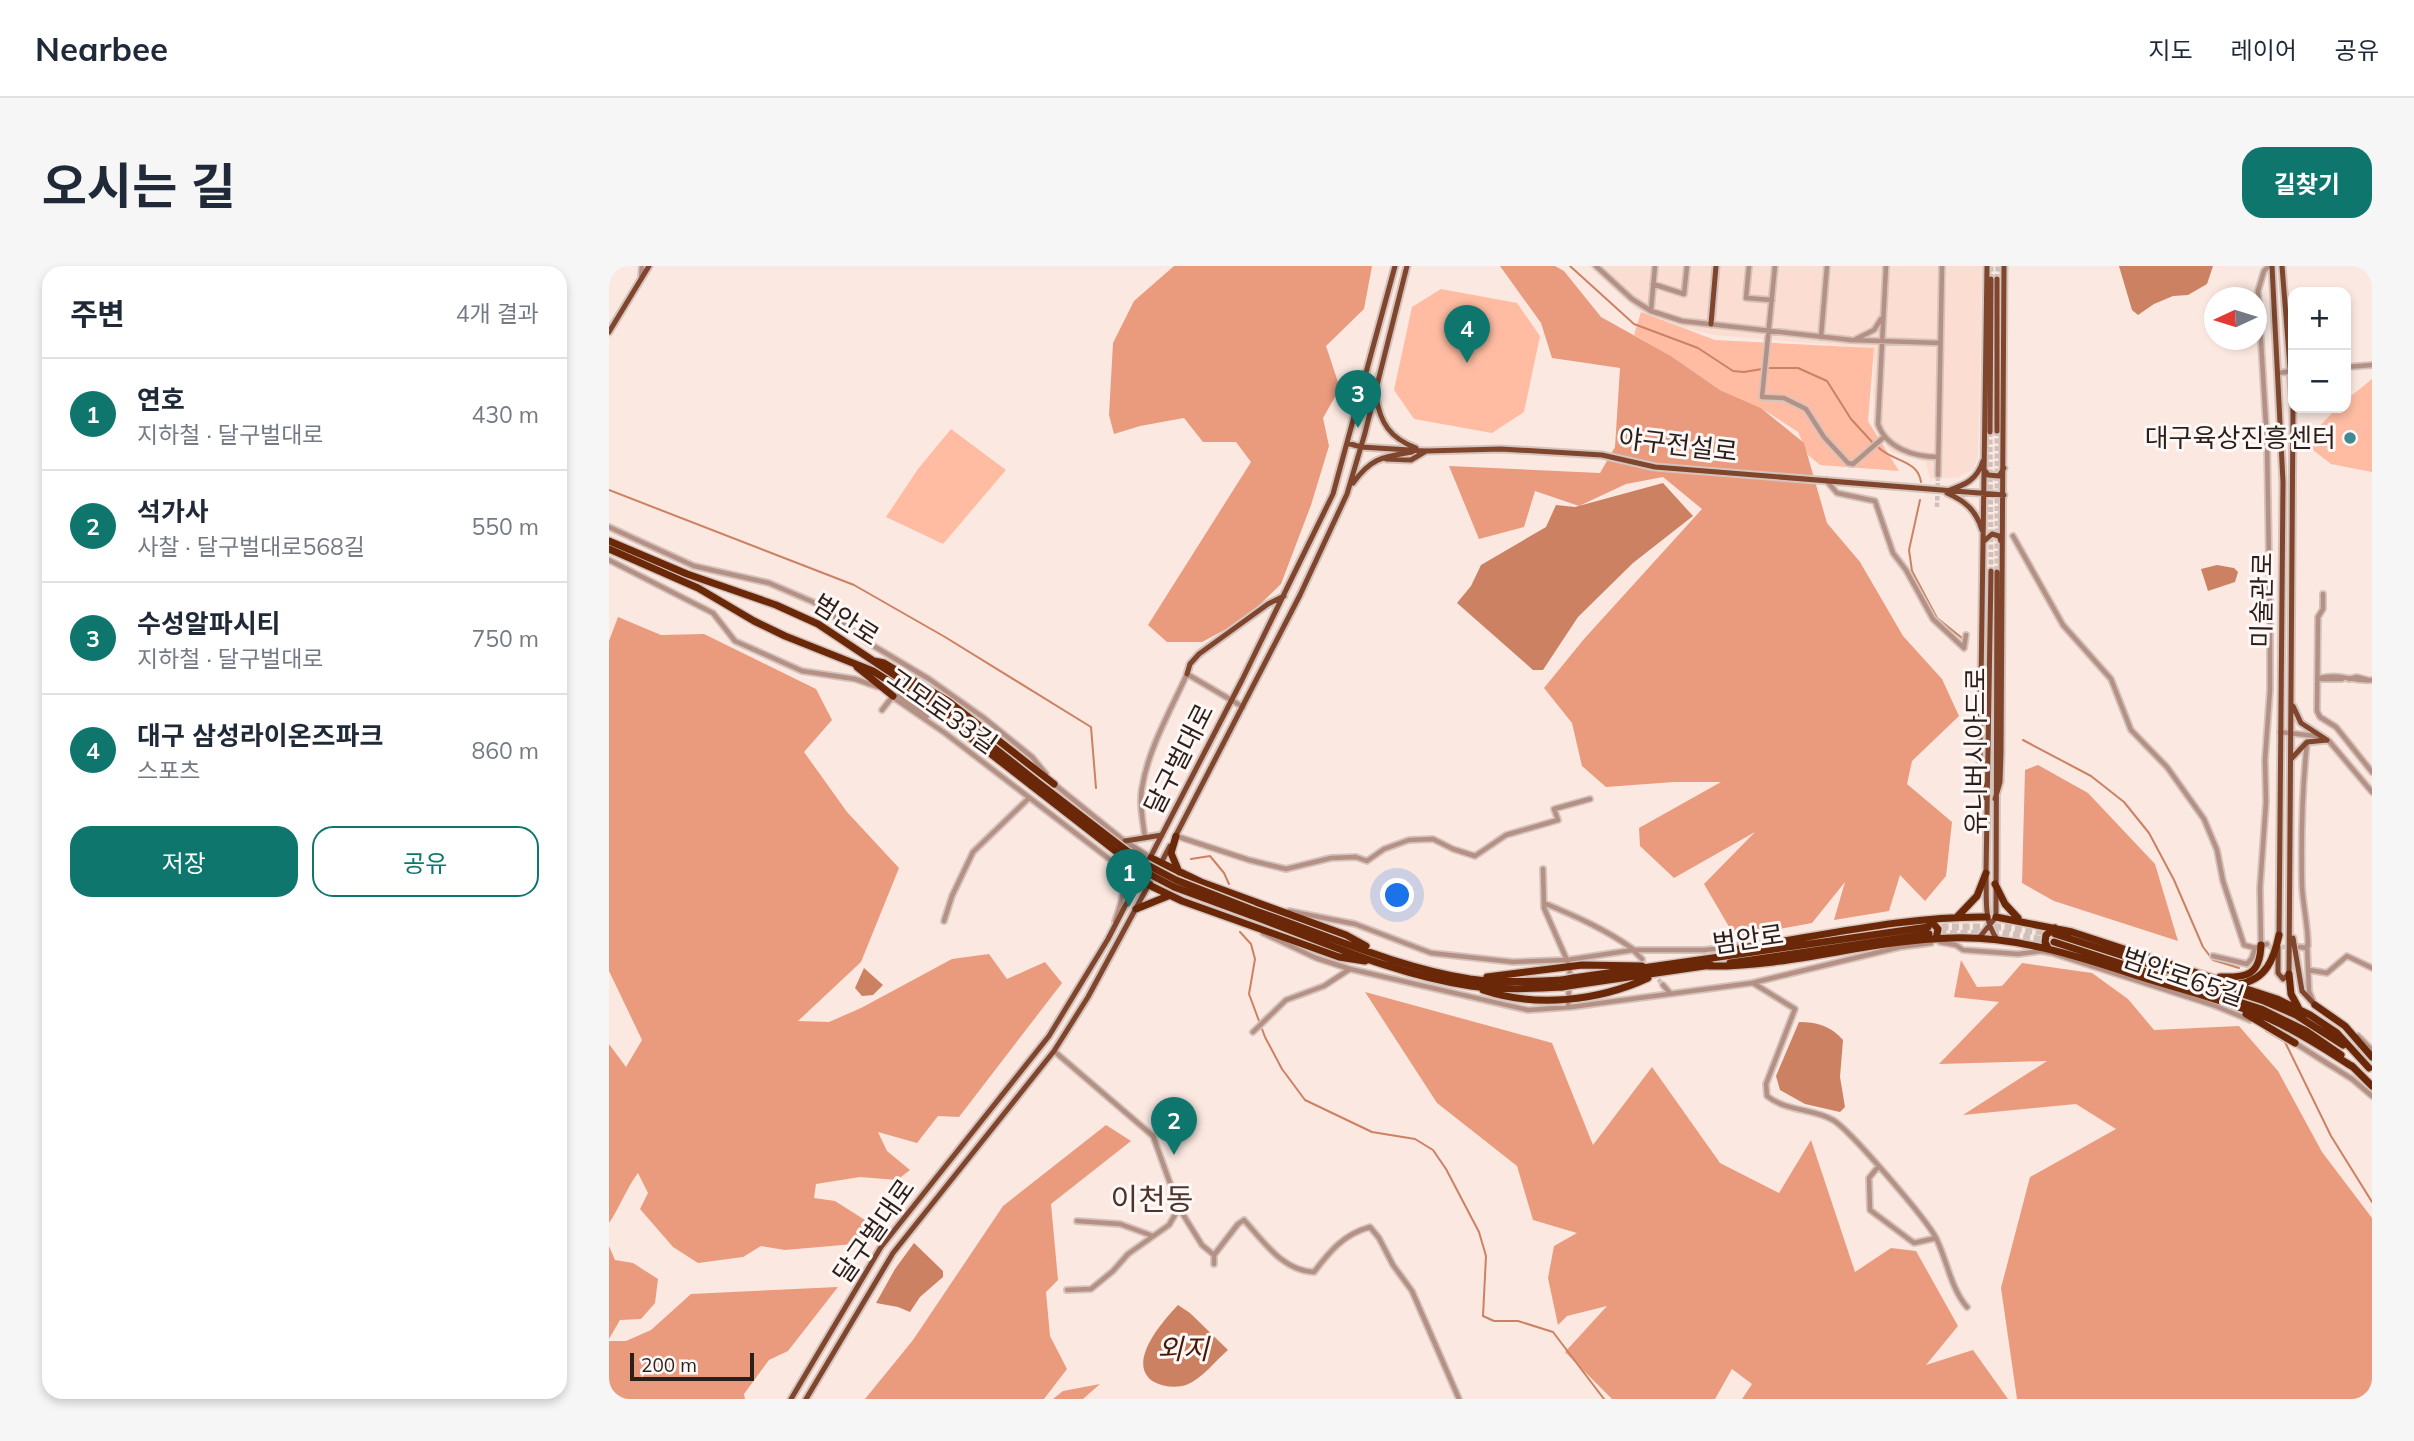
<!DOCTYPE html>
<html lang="ko">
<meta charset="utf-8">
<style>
:root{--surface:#fff;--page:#f6f6f7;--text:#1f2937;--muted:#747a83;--line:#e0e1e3;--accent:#0f766e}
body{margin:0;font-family:Mulish,"Noto Sans KR",sans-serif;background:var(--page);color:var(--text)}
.controls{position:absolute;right:21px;top:21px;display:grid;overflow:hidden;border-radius:14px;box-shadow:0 4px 10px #0003}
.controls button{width:63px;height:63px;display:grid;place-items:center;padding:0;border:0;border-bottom:2px solid var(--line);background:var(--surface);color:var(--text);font:35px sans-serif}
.compass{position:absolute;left:1595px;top:21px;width:63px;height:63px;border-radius:50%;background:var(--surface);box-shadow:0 4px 10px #0003;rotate:266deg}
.scale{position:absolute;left:21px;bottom:18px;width:124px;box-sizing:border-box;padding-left:7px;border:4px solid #2a1f1b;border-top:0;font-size:19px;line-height:24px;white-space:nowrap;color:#2a1f1b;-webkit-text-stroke:5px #fff8f6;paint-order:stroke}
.you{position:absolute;left:789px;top:630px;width:24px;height:24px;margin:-18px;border:5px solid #fff;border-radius:50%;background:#1a73e8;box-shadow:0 0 0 10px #1a73e833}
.badge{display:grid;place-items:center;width:46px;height:46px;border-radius:50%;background:var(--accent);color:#fff;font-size:23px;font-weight:700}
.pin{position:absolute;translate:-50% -58px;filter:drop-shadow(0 2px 4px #0008)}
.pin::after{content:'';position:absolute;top:37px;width:24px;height:21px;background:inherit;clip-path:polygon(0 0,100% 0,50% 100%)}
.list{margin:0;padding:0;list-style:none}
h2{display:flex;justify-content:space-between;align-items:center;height:91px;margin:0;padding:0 28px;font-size:30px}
h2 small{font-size:23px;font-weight:400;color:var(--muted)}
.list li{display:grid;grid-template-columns:46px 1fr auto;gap:21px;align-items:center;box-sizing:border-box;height:112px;padding:0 28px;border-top:2px solid var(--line)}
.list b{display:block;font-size:26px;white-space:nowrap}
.list p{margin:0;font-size:23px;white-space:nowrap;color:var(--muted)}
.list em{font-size:23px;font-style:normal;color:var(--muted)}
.actions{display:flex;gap:14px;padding:21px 28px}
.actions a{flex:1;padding:16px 0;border:2px solid var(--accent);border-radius:21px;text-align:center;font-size:24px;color:var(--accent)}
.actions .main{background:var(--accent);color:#fff}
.map{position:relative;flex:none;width:1763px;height:1133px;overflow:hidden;border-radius:21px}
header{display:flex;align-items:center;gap:42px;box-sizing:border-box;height:98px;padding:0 35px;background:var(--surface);border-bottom:2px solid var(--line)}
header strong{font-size:33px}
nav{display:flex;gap:38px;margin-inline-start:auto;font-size:24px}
.intro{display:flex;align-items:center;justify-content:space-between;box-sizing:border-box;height:168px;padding:0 42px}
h1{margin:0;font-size:49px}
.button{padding:18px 32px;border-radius:21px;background:var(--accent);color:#fff;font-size:24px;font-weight:700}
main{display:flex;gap:42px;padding:0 42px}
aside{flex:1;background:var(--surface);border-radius:21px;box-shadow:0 4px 10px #0003}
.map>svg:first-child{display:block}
.built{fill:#fcddd1}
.green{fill:#ffbca3}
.forest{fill:#ea9b7d}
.water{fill:#cd8163}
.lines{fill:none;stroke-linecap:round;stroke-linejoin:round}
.stream{stroke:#cd8163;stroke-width:2}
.minor-tunnel{stroke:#d1c0b9;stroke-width:4.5;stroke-dasharray:4.5 2;stroke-linecap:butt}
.major-tunnel{stroke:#d1c0b9;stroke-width:5;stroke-dasharray:5 2.5;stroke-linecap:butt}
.highway-tunnel{stroke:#d1c0b9;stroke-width:7;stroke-dasharray:7 3.5;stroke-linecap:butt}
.minor-casing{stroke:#d5c4bd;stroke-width:8}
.major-casing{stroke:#d5c4bd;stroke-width:9}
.highway-casing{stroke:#d5c4bd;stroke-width:10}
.minor{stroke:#b49184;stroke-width:4.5}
.major{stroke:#80452d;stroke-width:5}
.highway{stroke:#6b2808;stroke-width:7}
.highway-bridge-casing{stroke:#d5c4bd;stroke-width:10;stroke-linecap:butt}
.highway-bridge{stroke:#6b2808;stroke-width:7}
.poi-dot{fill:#438994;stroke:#fff8f6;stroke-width:2.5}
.labels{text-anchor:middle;stroke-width:6;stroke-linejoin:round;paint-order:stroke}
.poi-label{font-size:26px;fill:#2a1f1b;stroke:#fff8f6;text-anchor:end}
.street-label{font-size:26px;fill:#2a1f1b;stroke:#fff8f6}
.water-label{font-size:28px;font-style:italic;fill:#4a1904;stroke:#fff8f6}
.quarter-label{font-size:30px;fill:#4c342b;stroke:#fff8f6}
</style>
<header>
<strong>Nearbee</strong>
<nav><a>지도</a><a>레이어</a><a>공유</a></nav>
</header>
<div class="intro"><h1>오시는 길</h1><a class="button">길찾기</a></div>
<main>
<aside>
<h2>주변<small>4개 결과</small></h2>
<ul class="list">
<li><span class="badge">1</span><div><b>연호</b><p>지하철 · 달구벌대로</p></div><em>430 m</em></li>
<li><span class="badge">2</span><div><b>석가사</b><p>사찰 · 달구벌대로568길</p></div><em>550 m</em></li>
<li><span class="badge">3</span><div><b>수성알파시티</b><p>지하철 · 달구벌대로</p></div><em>750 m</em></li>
<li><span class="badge">4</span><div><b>대구 삼성라이온즈파크</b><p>스포츠</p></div><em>860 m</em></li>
</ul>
<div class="actions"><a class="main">저장</a><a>공유</a></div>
</aside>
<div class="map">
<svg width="1763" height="1133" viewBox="0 0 1763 1133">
<rect width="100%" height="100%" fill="#fbe8e1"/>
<!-- built -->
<path class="built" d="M 979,0 L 1373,0 L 1369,190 L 1364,204 L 1350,211 L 1321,213 L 1317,196 L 1282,186 L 1264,160 L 1265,82 L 1105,69 L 1054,57 L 1027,43 Z"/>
<!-- green -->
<path class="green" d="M 832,23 L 908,37 L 931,70 L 915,146 L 883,167 L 805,153 L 785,124 L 803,41 Z
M 1032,46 L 1106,74 L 1265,82 L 1259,155 L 1290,205 L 1211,199 L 1199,189 L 1189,166 L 1152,142 L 1111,124 L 1062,90 L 1025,69 Z
M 1763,113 L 1763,206 L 1722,198 L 1704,184 L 1703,168 L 1728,142 L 1737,142 L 1737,134 Z
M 342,163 L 397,204 L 334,278 L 277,251 L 309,203 Z"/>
<!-- forest -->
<path class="forest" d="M 565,0 L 763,0 L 755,43 L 717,80 L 731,122 L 714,152 L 720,180 L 702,239 L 672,318 L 636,353 L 593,376 L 558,376 L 539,359 L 642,196 L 627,176 L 594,176 L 575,152 L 531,160 L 505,168 L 500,149 L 504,77 L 525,35 Z
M 891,0 L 946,0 L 955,5 L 992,51 L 1062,90 L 1111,124 L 1152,142 L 1195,177 L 1218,257 L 1251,296 L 1294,370 L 1333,413 L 1350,450 L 1303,495 L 1298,518 L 1343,556 L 1337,610 L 1316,635 L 1291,609 L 1280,645 L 1225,654 L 1236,616 L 1203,657 L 1126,671 L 1095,618 L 1146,566 L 1065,612 L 1031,580 L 1030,562 L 1112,516 L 1065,516 L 997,521 L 973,500 L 963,457 L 935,422 L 975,373 L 1093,243 L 1054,211 L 1017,218 L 970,240 L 926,225 L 915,261 L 870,273 L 840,200 L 991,207 L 1006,181 L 1011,102 L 943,92 L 932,57 Z
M 9,351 L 52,369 L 95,368 L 207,423 L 223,454 L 195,486 L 238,546 L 290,602 L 252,696 L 189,755 L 220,756 L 252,742 L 343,693 L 380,688 L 398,713 L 436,696 L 453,717 L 350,851 L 329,850 L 308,877 L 269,866 L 278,885 L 301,904 L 288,914 L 251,911 L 207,918 L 205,932 L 226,935 L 267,961 L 245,978 L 176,984 L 152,980 L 134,991 L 89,997 L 64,981 L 31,943 L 39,927 L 29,907 C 17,923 11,941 0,957 L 0,778 L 17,801 L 33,774 L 0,705 L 0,375 Z
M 1429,499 L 1479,527 L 1546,598 L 1569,675 L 1445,635 L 1413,617 L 1416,504 Z
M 1352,694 L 1368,721 L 1393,720 L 1413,697 L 1483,707 L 1519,733 L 1545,764 L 1630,760 L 1669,805 L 1713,886 L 1763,952 L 1763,1133 L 1408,1133 L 1392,1022 L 1421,911 L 1507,863 L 1467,838 L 1354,849 L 1438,795 L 1330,798 L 1390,736 L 1345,731 Z
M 756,726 L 943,777 L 984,879 L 1043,801 L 1111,897 L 1170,927 L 1202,874 L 1246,1006 L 1282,982 L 1307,985 L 1349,1060 L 1317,1099 L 1364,1084 L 1399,1133 L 1133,1133 L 1143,1118 L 1123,1103 L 1106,1133 L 1003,1133 L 956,1086 L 998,1040 L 958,1050 L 949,1059 L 939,1012 L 945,980 L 968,967 L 924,954 L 908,900 L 828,837 Z
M 497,859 L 522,875 L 442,938 L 449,1014 L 437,1026 L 441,1070 L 458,1103 L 435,1133 L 256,1133 L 304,1074 L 394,940 Z
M 0,980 L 6,994 L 24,997 L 49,1013 L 46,1037 L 32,1053 L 11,1054 L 0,1073 Z
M 229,1021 L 179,1085 L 160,1094 L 135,1128 L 136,1133 L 0,1133 L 0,1075 L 17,1075 L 42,1064 L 82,1028 Z
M 491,1118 L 474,1133 L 444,1133 L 454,1125 Z"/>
<!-- water -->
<path class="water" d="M 1510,0 L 1604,0 L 1598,18 L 1579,29 L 1564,30 L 1545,38 L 1529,49 L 1523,44 Z
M 1054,217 L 1084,250 L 1024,297 L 969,351 L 934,404 L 924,404 L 848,337 L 862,320 L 872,299 L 937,261 L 947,239 L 966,241 Z
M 1608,299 L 1625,302 L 1629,306 L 1626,316 L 1599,325 L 1592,303 Z
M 255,702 L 274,719 L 264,729 L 253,730 L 246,722 Z
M 1190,756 C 1208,756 1222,760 1234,774 L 1231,811 L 1236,841 L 1231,846 L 1196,838 L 1171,824 L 1167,810 Z
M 305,977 L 334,1005 L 334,1011 L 311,1031 L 301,1046 L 289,1041 L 267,1037 L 286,1003 Z
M 569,1039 L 581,1047 L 619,1084 C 606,1095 593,1113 577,1119 C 568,1122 554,1121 545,1116 C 516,1098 553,1056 569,1039 Z"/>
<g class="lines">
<!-- stream -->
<path class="stream" d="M 961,0 L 1025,58 L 1089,82 L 1124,105 L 1135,106 L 1153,103
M 1159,102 L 1189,102 L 1218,115 L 1242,153 L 1264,177
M 1270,182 C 1285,196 1309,194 1312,216
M 0,224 L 245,319 L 336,371 L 482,461 L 487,522
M 1311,234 L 1300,284 L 1303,305 L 1328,352 L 1353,372
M 1414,474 L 1482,510 L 1515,536 L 1540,567 L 1565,614 L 1594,681 L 1604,694 L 1630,702
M 582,593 L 601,590 L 615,607 L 620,618
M 631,666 L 642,678 L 646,693 L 640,728 L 656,771 L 673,803 L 696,834 L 763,866 L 806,873 L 824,884 L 837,903 L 870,966 L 877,990 L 874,1050 L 885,1055 L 909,1055 L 944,1066 L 995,1133
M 1657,765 L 1676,776 L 1722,870 L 1763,936"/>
<!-- minor-tunnel -->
<path class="minor-tunnel" d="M 1328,241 L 1329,209
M 1659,681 L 1683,681
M 1033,693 L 1054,719"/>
<!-- major-tunnel -->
<path class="major-tunnel" d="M 1382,13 L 1382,0
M 1388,13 L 1389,0
M 1388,165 L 1388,306
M 1381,166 L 1382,305"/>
<!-- highway-tunnel -->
<path class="highway-tunnel" d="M 1322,661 L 1394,661 L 1442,667
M 1320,668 L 1393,667 L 1441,675"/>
<!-- minor casing -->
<g class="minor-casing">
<path id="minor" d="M 987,0 L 1023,33 L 1042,45 L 1073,55 L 1242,74 L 1331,77
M 1140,0 L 1137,32 L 1163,34
M 1166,0 L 1153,131 L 1175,132 L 1197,143 L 1215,171 L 1239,197 L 1244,198 L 1275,171
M 1277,0 L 1269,158 C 1277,182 1305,191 1329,191
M 32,11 L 33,0
M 1044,18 L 1075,28 L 1078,0
M 1042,44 L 1046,0
M 1212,71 L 1218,0
M 1247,73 L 1265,64 L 1272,53
M 1737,101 L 1763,99
M 1669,107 L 1684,105
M 1329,209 L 1333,0
M 1217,214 L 1228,227 L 1266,235 L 1284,287 L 1297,304 L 1324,353 L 1355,382 L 1357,369
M 0,261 L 85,300 L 160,317 L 211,339 L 258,376 L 320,413 L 375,452 L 423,491 L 437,508
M 1404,270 L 1454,359 L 1502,413 L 1522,464 L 1558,501 L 1595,553 L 1608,584 L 1614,615 L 1635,679 L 1646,682
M 0,294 L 104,347 L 126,375 L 193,405 L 246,413 L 269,421
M 1714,328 L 1714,343 L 1709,351 L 1708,445 L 1711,451 L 1727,461 L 1763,506
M 1711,412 C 1729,407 1745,416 1763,414
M 1712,413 L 1733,413
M 1740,413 L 1748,411 L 1759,414
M 282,430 L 336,467 L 512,602 L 540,619
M 284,430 L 290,430 L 318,450
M 273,444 L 284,430
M 1671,466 L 1707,470 L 1720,475 L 1763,526
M 445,518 L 513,573 L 542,592
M 567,570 L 640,594 L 677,603 L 722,592 L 747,591 L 758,595 L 775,583 L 800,574 L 824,573 L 844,583 L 866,590 L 897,569 L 949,554 L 945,543 L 981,533
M 536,572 C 534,555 530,538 533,522 C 539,483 562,444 578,408 L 634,441
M 934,603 L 935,642 L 961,701 L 959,741
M 935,637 C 966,650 996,663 1024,683
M 680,645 L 746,658 L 822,687 L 904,696 L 958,694 L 1024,684
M 335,655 L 343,630 L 364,586 L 420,532
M 506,655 C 514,632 518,623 506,601
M 654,667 L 707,692 L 741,703
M 1331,676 L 1347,679 L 1354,684 L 1409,688 L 1432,685 L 1443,687 L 1604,739 L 1641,754
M 1652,679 L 1651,622 L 1657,536 L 1656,494 L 1661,424 L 1661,357 L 1658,176 L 1649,25 L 1655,5 L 1660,0
M 1698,679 L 1700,725 L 1704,735
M 1691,681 L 1697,682 L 1699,680 C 1699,659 1694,640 1693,620 C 1692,572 1693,524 1698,477
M 1604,690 L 1638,698 L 1643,692 L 1646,682 L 1658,678
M 1033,693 L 1024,684 L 1095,684 L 1130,680
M 1700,704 L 1718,707 L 1738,690 L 1763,702
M 1144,717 L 1186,743 L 1157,818 L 1158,830 C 1178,846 1203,842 1224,854 C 1241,864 1318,954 1327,972 C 1338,994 1342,1023 1358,1041
M 1054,719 L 1061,727
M 644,766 L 677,734 L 715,720 L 741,703 L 919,744 L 962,741 L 1143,717 L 1291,681 L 1322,677
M 1749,770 L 1763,784
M 1686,777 L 1743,813 L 1763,830
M 445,785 L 544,870 L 570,942 L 593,979 L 605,989 L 605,998
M 1269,901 L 1260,912 L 1261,944 L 1305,977 L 1327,972
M 468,955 L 511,958 L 544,970
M 605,989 L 629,958 L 635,954 C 655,976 674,1005 705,1006 C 721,985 735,968 761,961 L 770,972 L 784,999 L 803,1025 L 850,1133
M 458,1024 L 482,1023 L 504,1005 L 519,988 L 560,959 L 570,942"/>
</g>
<!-- major casing -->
<g class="major-casing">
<path id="major" d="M 1663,0 L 1674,216 L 1670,671
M 1673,0 L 1684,139
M 1102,58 L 1107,0
M 0,66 L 40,0
M 767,130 C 771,157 781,172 807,182
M 1388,165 L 1388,13
M 1381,166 L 1382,13
M 738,177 L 752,181 L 817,185 L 892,183 L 993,189 L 1046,201 L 1395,229
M 777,193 L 802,194 L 817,185
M 1377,206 L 1379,209 L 1390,210 L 1395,202
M 744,217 C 762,192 773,191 803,186
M 1338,225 C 1356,219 1368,214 1374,195
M 1338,227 C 1356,235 1367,244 1373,264
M 1374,276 L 1383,268 L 1390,270 L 1392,275
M 1382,305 L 1377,607 C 1378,631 1374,654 1388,673
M 578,408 L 581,398 L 590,388 L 659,338 L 675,330
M 1684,440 L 1692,457 L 1718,474
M 1683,492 L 1698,476 L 1718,474
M 1377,532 L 1371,511 L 1371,486 L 1378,0
M 1386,533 L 1391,516 L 1392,487 L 1395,0
M 566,571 L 691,329 L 738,228 L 756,167 L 798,0
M 516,575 L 553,569
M 551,599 L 561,580
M 1370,672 L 1387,651 L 1388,306
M 1684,672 L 1693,725 L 1706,739
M 1669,681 L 1669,707 L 1674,713 L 1680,708 L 1684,142
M 182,1133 L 272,981 L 440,770 L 499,673 L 633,414 L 724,228 L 786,0
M 197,1133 L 284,987 L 445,785 L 479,731 L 546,607"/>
</g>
<!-- highway casing -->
<g class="highway-casing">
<path id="highway" d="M 0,275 L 78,308 L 167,339 L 209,358 L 332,440 L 427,515
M 0,283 L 89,322 L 145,355 L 176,370 L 264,405 L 328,446 L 423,520
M 265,395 L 275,397 L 339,435 L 445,518
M 248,401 L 284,430
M 567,570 L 562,587 L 570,606
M 542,592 L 592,616 L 737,669 L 757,680
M 1386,618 L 1396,638 L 1409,652
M 540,619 L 573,635 L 730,691 L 756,695
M 527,643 L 559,630
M 644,644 C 715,668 786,701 861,713 C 891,717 922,716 953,714
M 641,649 C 713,675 786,709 862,720 C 892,724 923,723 953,721
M 1348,651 L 1368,630 L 1377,607
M 1387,651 L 1463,666 L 1668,733 L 1701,749 L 1728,767 L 1760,802
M 1321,654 L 1329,663 L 1327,673
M 1446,668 L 1655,735 L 1687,749 L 1734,779
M 1445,676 L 1652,743 L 1697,765 L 1732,789
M 1439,682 L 1436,676 L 1437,669 L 1446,662
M 1119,686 L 1133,682 C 1212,670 1298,650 1378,651
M 1121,697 L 1320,668
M 1100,700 C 1182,701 1261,674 1343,672 C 1408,670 1468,690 1529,710 C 1573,724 1619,735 1661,753 C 1690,766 1717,784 1744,801
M 1680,708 L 1682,728 L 1689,741
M 878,711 L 973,699 L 1033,700
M 1611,711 C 1638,712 1651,709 1652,679
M 964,712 L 1319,661
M 1630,718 C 1657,714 1665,693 1670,669
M 965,719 L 1102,699
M 874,724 C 927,742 989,735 1039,712
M 1706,739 L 1736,760 L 1763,791
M 1637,748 L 1686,777
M 1743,800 L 1763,820"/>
</g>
<!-- minor -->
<use href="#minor" class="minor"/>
<!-- major -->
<use href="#major" class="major"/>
<!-- highway -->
<use href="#highway" class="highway"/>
<!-- highway-bridge casing -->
<g class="highway-bridge-casing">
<path id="highway-bridge" d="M 427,515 L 531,595 L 567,614 L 644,644
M 423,520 L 527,601 L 565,621 L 641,649
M 953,714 L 964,712
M 953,721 L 965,719"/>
</g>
<!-- highway-bridge -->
<use href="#highway-bridge" class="highway-bridge"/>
</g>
<!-- markers -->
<circle class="poi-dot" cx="1741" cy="172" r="7"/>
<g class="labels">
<!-- poi labels -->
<g class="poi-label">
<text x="1727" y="181">대구육상진흥센터</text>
</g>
<!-- street labels -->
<g class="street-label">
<text transform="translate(1069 179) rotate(7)" y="9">야구전설로</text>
<text transform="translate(1653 334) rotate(-89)" y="9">미술관로</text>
<text transform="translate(237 354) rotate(32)" y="9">범안로</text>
<text transform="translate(333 445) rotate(35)" y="9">고모로33길</text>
<text transform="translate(1367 485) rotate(-90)" y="9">유니버시아드로</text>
<text transform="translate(570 493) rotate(-63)" y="9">달구벌대로</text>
<text transform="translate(1139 673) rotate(-8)" y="9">범안로</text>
<text transform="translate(1574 711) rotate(19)" y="9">범안로65길</text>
<text transform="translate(265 965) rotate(-55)" y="9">달구벌대로</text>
</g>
<!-- water labels -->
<g class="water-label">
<text x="574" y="1093">외지</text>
</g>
<!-- quarter labels -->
<g class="quarter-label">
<text x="543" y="944">이천동</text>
</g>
</g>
</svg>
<div class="controls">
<button>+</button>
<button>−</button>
</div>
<svg class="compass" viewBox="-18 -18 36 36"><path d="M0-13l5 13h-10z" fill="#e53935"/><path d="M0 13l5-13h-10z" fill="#747a83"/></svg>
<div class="scale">200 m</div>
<div class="you"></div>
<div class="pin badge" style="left:520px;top:641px">1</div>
<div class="pin badge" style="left:565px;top:889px">2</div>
<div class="pin badge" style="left:749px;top:162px">3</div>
<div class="pin badge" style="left:858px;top:97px">4</div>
</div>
</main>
